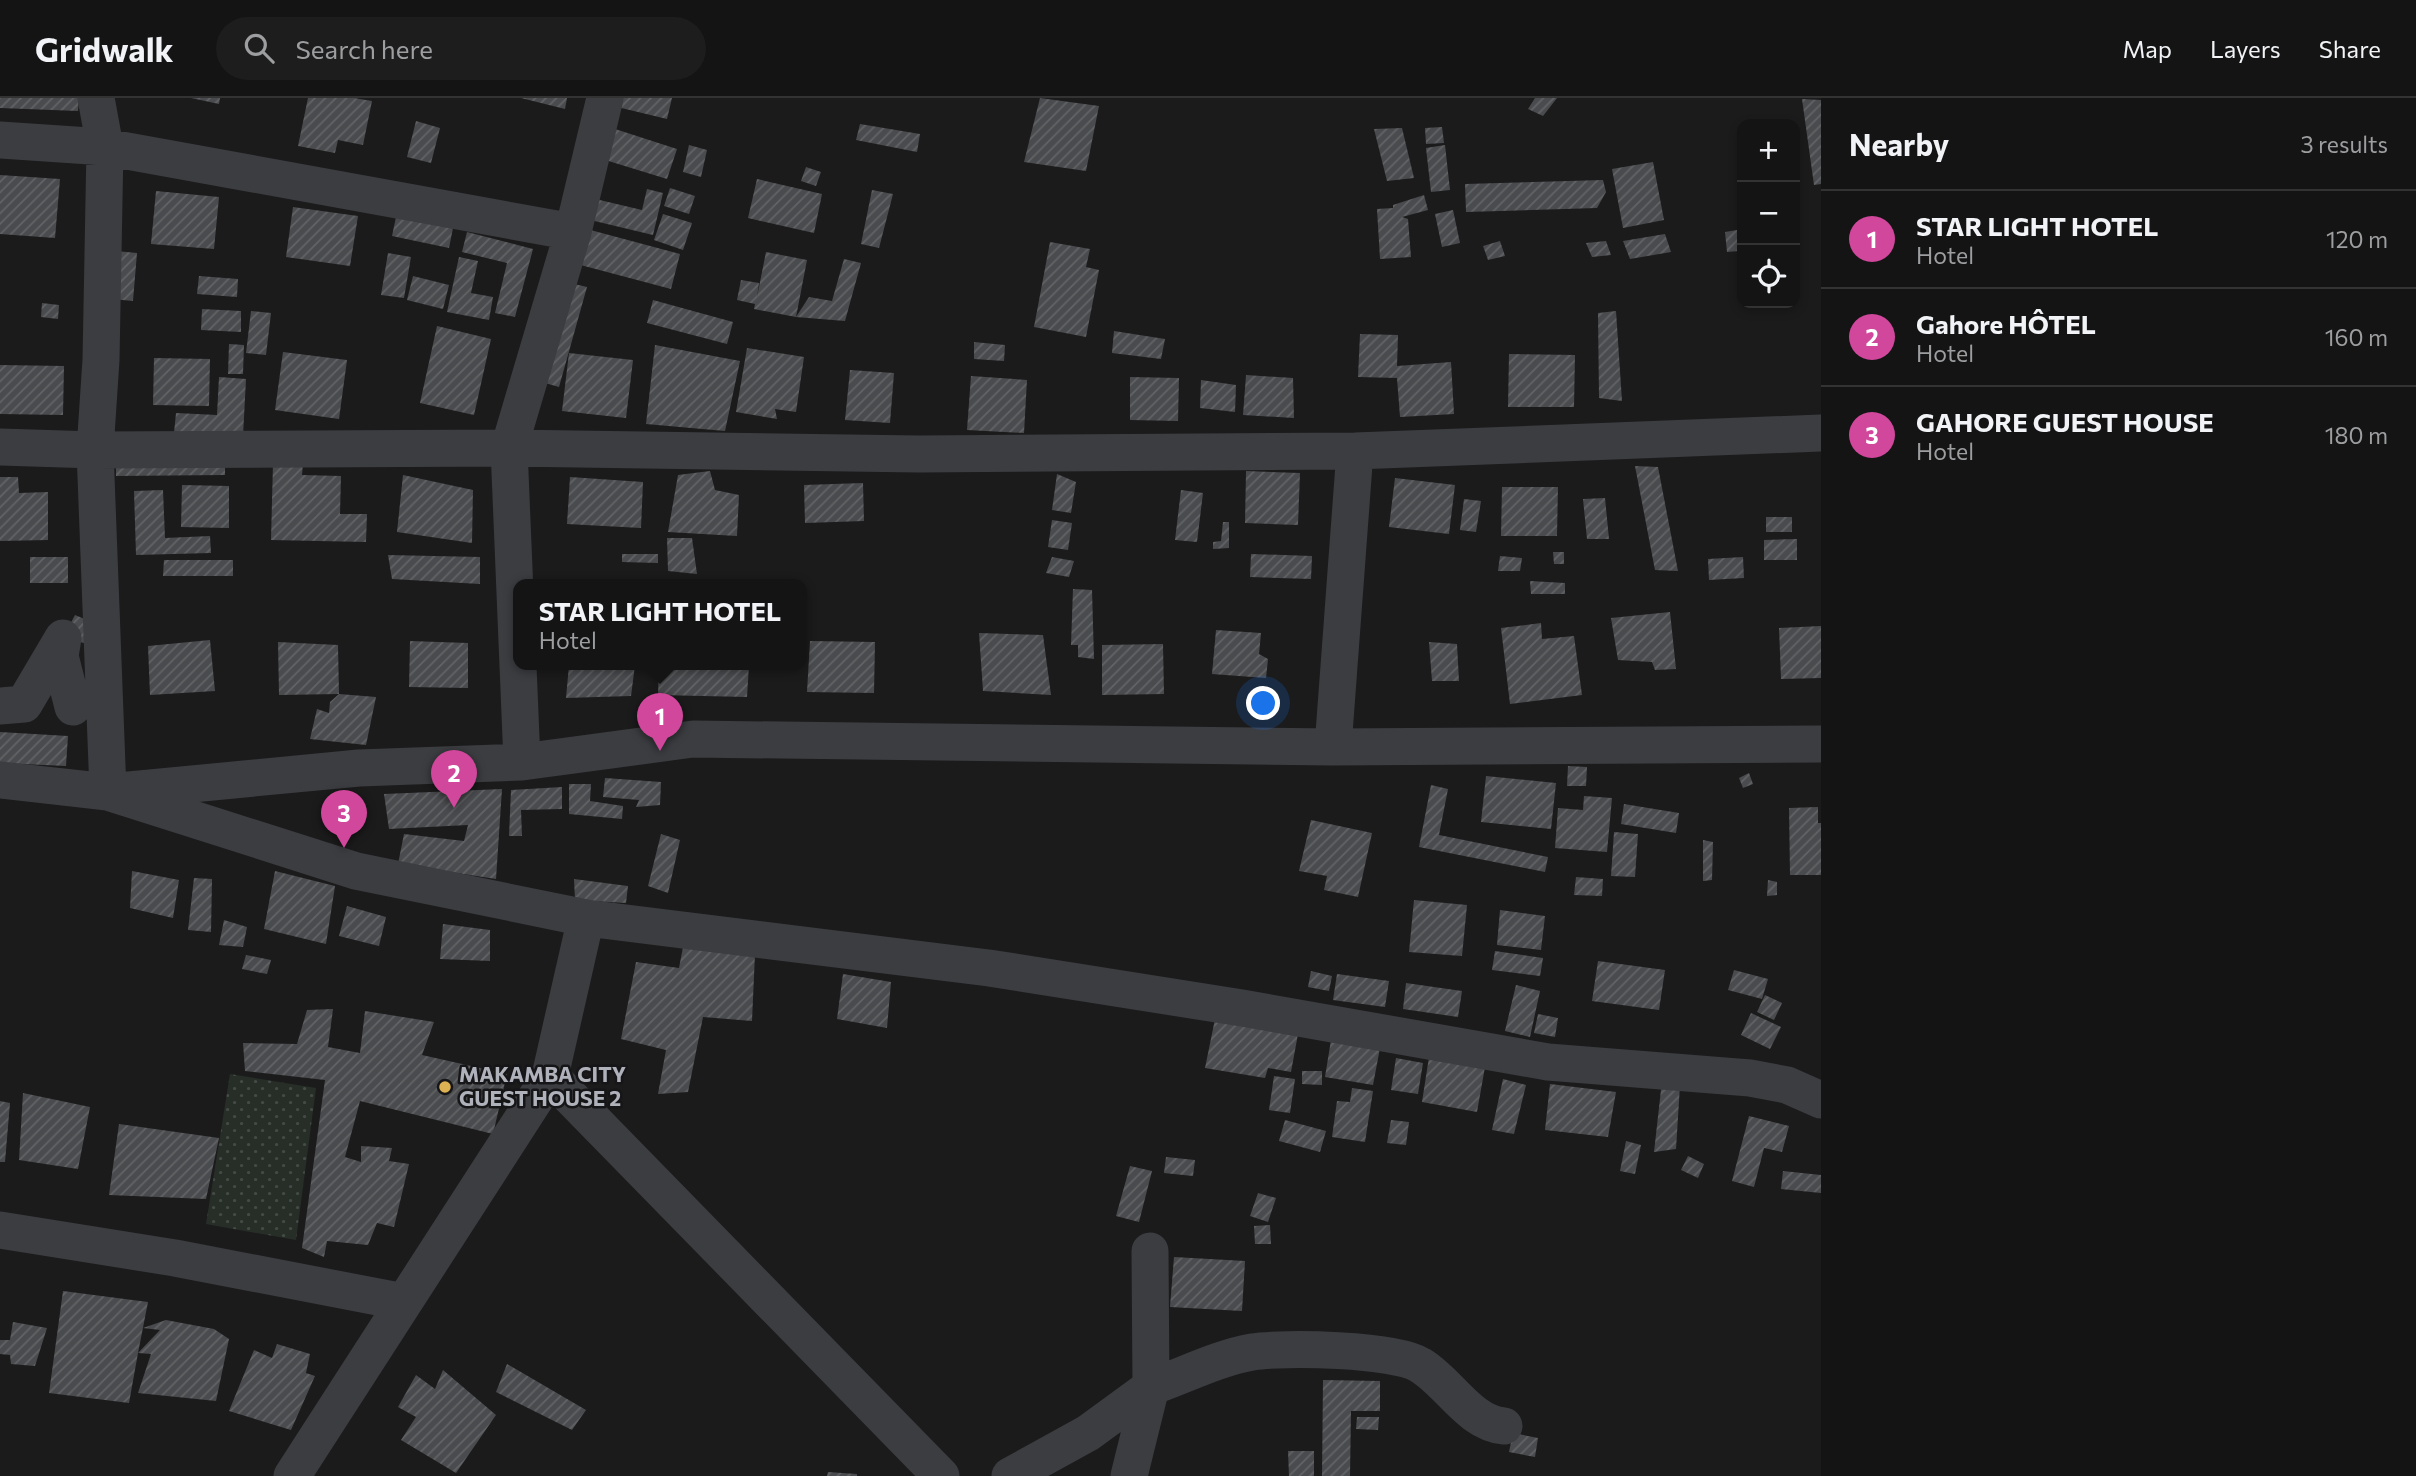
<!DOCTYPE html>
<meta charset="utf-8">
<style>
:root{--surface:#141415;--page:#1d1d1e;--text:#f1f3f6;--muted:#9d9ea0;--line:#333334;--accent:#d93025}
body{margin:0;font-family:Commissioner,sans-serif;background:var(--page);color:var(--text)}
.controls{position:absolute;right:21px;top:21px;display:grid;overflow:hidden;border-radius:14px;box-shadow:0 4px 10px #0003}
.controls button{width:63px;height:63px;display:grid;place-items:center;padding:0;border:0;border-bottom:2px solid var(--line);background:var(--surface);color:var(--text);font:35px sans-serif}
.you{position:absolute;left:1264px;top:606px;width:24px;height:24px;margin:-18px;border:5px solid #fff;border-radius:50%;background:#1a73e8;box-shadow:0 0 0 10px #1a73e833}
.badge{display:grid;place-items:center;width:46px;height:46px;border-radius:50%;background:var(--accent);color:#fff;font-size:23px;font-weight:700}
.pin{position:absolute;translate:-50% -58px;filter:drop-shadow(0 2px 4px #0008)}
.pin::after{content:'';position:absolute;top:37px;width:24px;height:21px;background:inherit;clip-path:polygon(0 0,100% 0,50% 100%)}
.popup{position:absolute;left:513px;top:481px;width:294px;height:91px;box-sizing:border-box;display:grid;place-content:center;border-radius:14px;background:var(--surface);filter:drop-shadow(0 2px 5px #0005);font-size:23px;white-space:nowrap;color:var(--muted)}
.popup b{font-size:26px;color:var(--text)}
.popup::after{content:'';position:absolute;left:50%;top:100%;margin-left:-14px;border:14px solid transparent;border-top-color:var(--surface)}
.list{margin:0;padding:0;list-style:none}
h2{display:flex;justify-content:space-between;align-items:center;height:91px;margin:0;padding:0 28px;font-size:30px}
h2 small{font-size:23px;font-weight:400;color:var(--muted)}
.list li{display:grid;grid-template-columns:46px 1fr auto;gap:21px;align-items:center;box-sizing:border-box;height:98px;padding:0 28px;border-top:2px solid var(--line)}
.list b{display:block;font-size:26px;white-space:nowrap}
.list p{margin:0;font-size:23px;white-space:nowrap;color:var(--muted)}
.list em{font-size:23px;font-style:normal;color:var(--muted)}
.icon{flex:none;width:38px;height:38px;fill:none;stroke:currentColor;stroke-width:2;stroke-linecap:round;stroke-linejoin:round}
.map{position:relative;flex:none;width:1821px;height:1378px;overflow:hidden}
header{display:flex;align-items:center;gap:42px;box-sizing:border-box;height:98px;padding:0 35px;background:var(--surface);border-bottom:2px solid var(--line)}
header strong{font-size:33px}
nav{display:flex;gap:38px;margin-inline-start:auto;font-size:24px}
.search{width:490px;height:63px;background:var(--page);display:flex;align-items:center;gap:18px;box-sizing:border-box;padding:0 24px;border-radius:38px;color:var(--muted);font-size:26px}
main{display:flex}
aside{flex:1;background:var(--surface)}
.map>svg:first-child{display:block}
.park{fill:url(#park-dots)}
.building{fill:url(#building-hatch)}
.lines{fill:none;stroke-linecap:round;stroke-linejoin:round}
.minor{stroke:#3c3d41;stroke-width:37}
.poi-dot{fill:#ddb252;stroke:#161517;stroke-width:2.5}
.labels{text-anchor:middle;stroke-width:5;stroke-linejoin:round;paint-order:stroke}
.poi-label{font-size:21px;font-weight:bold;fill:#afb2ba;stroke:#161517;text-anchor:start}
</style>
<header>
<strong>Gridwalk</strong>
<div class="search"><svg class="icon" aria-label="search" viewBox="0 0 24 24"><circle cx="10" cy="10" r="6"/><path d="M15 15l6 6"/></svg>Search here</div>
<nav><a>Map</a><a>Layers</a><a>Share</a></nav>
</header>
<main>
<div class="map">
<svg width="1821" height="1378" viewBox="0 0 1821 1378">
<defs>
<pattern id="park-dots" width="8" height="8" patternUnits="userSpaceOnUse" patternTransform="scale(1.75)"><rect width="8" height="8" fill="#272e28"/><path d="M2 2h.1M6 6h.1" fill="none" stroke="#444a45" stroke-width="1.8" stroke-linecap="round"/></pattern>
<pattern id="building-hatch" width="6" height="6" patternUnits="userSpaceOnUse" patternTransform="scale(1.75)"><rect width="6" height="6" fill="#4a4b4e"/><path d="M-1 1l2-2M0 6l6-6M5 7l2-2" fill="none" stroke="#626365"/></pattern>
</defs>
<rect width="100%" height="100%" fill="#1b1b1c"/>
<!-- park -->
<path class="park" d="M 230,976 L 316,990 L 296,1142 L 206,1126 Z"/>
<!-- building -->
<path class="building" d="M 0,0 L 79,0 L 78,13 L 0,10 Z
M 191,0 L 220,0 L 219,6 Z
M 308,0 L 354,0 L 372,3 L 363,47 L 338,42 L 335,55 L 298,48 Z
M 521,0 L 567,0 L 565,11 Z
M 615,0 L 672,0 L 667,21 L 613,8 Z
M 1040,0 L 1099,8 L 1086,73 L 1024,64 Z
M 1535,0 L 1557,0 L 1543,18 L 1528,11 Z
M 1802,1 L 1821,2 L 1821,86 L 1814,87 Z
M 416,23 L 440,30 L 431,65 L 407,59 Z
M 860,26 L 920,36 L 917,54 L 856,42 Z
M 1442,29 L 1444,45 L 1426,46 L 1425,30 Z
M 612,30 L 677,51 L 667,81 L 602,61 Z
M 1402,30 L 1414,80 L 1387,83 L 1374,31 Z
M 689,47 L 707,52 L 701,79 L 683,74 Z
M 1445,47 L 1450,92 L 1431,94 L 1426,50 Z
M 1653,64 L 1664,122 L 1623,130 L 1612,71 Z
M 806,69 L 821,74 L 816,88 L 801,83 Z
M 0,77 L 60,81 L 55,140 L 0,136 Z
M 757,81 L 822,96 L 814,135 L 748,120 Z
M 1603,82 L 1606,94 L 1597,110 L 1466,114 L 1465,86 Z
M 670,90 L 695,98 L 689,116 L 664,108 Z
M 647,91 L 663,95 L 653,137 L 582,120 L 587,99 L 642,112 Z
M 872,92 L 893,96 L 879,150 L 861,146 Z
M 156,93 L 219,99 L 214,151 L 151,146 Z
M 1424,97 L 1428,112 L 1402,119 L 1408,121 L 1411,159 L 1380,161 L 1377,111 L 1393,110 L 1393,107 Z
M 293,109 L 358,118 L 350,168 L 286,159 Z
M 1453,112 L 1460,145 L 1442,149 L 1435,116 Z
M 663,116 L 692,125 L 683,152 L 654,142 Z
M 396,119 L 453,130 L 449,150 L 392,138 Z
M 583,130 L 680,156 L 671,191 L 573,165 Z
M 1737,132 L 1739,153 L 1727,154 L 1725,134 Z
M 467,134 L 533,151 L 515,219 L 495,215 L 507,165 L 462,154 Z
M 1665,136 L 1671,154 L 1630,161 L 1623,143 Z
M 1500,143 L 1505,158 L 1488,162 L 1483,148 Z
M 1606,143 L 1611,157 L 1592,159 L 1586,145 Z
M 1050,144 L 1090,151 L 1086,169 L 1099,172 L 1086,239 L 1034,229 Z
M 116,153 L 137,155 L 133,203 L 112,201 Z
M 766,154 L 807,162 L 796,219 L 809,199 L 832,203 L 844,161 L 861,165 L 845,223 L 796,219 L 754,211 L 755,206 L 737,202 L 741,182 L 759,185 L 757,199 Z
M 388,155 L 411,159 L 404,200 L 381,197 Z
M 459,159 L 478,163 L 471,195 L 493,199 L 489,222 L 447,214 Z
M 199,178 L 238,181 L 237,199 L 197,196 Z
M 413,178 L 449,187 L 443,211 L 407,202 Z
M 566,184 L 587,189 L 559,289 L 538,283 Z
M 653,202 L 733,224 L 727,246 L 647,225 Z
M 42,205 L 59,207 L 58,221 L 41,219 Z
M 202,211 L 241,213 L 241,234 L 201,232 Z
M 251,213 L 271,215 L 266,257 L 246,255 Z
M 1616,213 L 1622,303 L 1599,300 L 1598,215 Z
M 437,228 L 491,241 L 474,317 L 420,305 Z
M 1114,233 L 1165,241 L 1161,261 L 1112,255 Z
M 1360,236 L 1398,237 L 1397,268 L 1451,264 L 1454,316 L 1400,319 L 1397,280 L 1358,279 Z
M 974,244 L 1005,247 L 1004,263 L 974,261 Z
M 229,246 L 244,247 L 243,276 L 228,276 Z
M 655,247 L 740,263 L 725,333 L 646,326 Z
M 747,250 L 804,259 L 796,314 L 775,311 L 777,321 L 736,314 Z
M 283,254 L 347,262 L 339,321 L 275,312 Z
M 569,255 L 633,262 L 626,320 L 562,313 Z
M 1509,256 L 1575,257 L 1574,309 L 1508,309 Z
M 154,260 L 210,261 L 209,308 L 153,307 Z
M 0,267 L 64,268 L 63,317 L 0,316 Z
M 850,272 L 894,275 L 890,325 L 845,322 Z
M 1246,277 L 1293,280 L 1294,320 L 1243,317 Z
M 971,278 L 1027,282 L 1024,335 L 967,332 Z
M 219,279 L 246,281 L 243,338 L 174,335 L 176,315 L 217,317 Z
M 1130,279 L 1179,280 L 1178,323 L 1130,322 Z
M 1201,282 L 1236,287 L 1235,314 L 1200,310 Z
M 225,360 L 225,377 L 116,378 L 116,361 Z
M 273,365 L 303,366 L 302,377 L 341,378 L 340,416 L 367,416 L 366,444 L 271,442 Z
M 1635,368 L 1658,369 L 1678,473 L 1655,472 Z
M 710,373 L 715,392 L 739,397 L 737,438 L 668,434 L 678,377 Z
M 1246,373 L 1300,375 L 1298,427 L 1245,425 Z
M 1057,376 L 1076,384 L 1071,415 L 1052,412 Z
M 403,377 L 473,392 L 472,445 L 397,434 Z
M 0,379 L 18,379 L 19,395 L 48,394 L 48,442 L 0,443 Z
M 570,379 L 643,384 L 641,430 L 567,426 Z
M 1395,380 L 1455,387 L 1449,436 L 1389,429 Z
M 863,385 L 864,423 L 805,425 L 804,387 Z
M 182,387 L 229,388 L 229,430 L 181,429 Z
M 1502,389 L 1558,389 L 1557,438 L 1501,438 Z
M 163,392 L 165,440 L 210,438 L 211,455 L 136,457 L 134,393 Z
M 1181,392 L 1203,395 L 1197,444 L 1175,442 Z
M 1605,400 L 1609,441 L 1587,441 L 1583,401 Z
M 1464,401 L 1481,403 L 1476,434 L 1460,432 Z
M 1766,419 L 1792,419 L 1792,434 L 1766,434 Z
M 1052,422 L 1072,425 L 1068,452 L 1048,449 Z
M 1223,424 L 1229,424 L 1229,450 L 1213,451 L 1213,444 L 1221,443 Z
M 667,440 L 692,440 L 697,476 L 668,473 Z
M 1797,441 L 1797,462 L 1764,462 L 1764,442 Z
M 1553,454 L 1564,454 L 1564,466 L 1554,466 Z
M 622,456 L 658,456 L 658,465 L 622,464 Z
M 1251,456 L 1312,458 L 1311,481 L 1250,479 Z
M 388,457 L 480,459 L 480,486 L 392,481 Z
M 1500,458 L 1522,460 L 1520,473 L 1498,473 Z
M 30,459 L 68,459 L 68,485 L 30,485 Z
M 1052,459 L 1074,463 L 1069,479 L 1046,475 Z
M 1743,459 L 1744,480 L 1709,482 L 1708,461 Z
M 164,462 L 233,462 L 233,478 L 163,478 Z
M 1530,483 L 1565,485 L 1565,496 L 1531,496 Z
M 1073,491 L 1092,492 L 1094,561 L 1078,559 L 1078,547 L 1071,547 Z
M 1670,514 L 1676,571 L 1655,572 L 1652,564 L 1618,562 L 1611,520 Z
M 75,517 L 87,522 L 84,545 L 63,540 Z
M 1541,525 L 1542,541 L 1574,538 L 1582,597 L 1510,606 L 1501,530 Z
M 1821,528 L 1821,580 L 1781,581 L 1779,530 Z
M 1216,532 L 1261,535 L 1259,556 L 1268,561 L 1266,580 L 1212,576 Z
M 979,535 L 1043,537 L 1051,597 L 983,593 Z
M 210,542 L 215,593 L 150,597 L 148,548 Z
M 410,543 L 468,545 L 468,590 L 409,589 Z
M 810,543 L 875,544 L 874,595 L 807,594 Z
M 278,544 L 338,547 L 339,596 L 279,597 Z
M 1429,544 L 1457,546 L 1459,583 L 1432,583 Z
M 1163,546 L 1164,596 L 1102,597 L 1102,547 Z
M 569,567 L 635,567 L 631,598 L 566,600 Z
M 659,567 L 749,567 L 747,599 L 658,597 Z
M 339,596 L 376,599 L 366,647 L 310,641 L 317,611 L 329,615 L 330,604 Z
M 0,634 L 68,638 L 66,668 L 0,665 Z
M 1568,668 L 1587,669 L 1586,688 L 1567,688 Z
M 1749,675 L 1753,686 L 1743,690 L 1739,680 Z
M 1486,678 L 1556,685 L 1551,731 L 1481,724 Z
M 605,680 L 661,684 L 660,707 L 636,709 L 639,702 L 603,699 Z
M 569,686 L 591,686 L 590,703 L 623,708 L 622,721 L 569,716 Z
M 1431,687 L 1448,691 L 1439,737 L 1548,759 L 1545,774 L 1419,749 Z
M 562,689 L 562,711 L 521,712 L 522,738 L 509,738 L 511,692 Z
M 502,691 L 496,781 L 398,766 L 404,736 L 464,743 L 468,727 L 389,731 L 384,696 Z
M 1584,698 L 1612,700 L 1607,754 L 1555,750 L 1558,710 L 1583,712 Z
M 1624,706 L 1679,715 L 1676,735 L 1621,726 Z
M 1818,709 L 1818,725 L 1821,725 L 1821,777 L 1790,777 L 1789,710 Z
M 1311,722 L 1372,735 L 1358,799 L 1324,792 L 1327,778 L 1299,773 Z
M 1614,734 L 1638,736 L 1635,779 L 1611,778 Z
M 661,736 L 680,742 L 668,795 L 648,788 Z
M 1703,742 L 1713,744 L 1712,782 L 1703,783 Z
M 132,773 L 179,782 L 173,820 L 130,810 Z
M 275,773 L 335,788 L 326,846 L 264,831 Z
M 1576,779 L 1603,781 L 1602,798 L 1574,797 Z
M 194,780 L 212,781 L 211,834 L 188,832 Z
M 574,781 L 628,788 L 626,805 L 575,802 Z
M 1768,782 L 1777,784 L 1777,797 L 1767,798 Z
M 1414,802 L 1467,807 L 1462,858 L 1409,854 Z
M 347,808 L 386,819 L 379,848 L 339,838 Z
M 1500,812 L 1545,818 L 1541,852 L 1497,847 Z
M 224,822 L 247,829 L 243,849 L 219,847 Z
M 443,826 L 490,832 L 490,863 L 440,861 Z
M 684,844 L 755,856 L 752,923 L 703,919 L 688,994 L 658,996 L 666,952 L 621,941 L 636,864 L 679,870 Z
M 1495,853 L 1543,860 L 1540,878 L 1492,872 Z
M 246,857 L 271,862 L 267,876 L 242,871 Z
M 1598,863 L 1665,872 L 1659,912 L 1592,903 Z
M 1734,872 L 1768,881 L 1762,901 L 1728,892 Z
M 1311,873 L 1332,878 L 1329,893 L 1308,889 Z
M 843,876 L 891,884 L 887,930 L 837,921 Z
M 1337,876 L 1389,883 L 1385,909 L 1333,902 Z
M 1406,885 L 1462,893 L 1458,919 L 1403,911 Z
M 1516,887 L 1540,893 L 1530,939 L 1505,933 Z
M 1765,897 L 1782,905 L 1774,922 L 1757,914 Z
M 333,911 L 328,949 L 360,955 L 365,913 L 434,924 L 422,957 L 507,976 L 493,1036 L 360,1003 L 345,1059 L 361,1064 L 361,1048 L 392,1050 L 389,1063 L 409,1066 L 394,1129 L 377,1125 L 368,1147 L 327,1143 L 324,1159 L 302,1150 L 325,982 L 245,973 L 243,945 L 297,946 L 307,912 Z
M 1751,915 L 1781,929 L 1770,951 L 1741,937 Z
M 1538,916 L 1558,920 L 1555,939 L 1534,935 Z
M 1215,921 L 1298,936 L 1291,974 L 1268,970 L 1265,980 L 1205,970 Z
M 1331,942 L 1380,950 L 1373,987 L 1325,979 Z
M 1429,959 L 1485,969 L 1477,1014 L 1422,1004 Z
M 1396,960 L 1423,965 L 1418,996 L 1391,992 Z
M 1302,973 L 1322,973 L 1322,987 L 1302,986 Z
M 1274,978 L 1295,981 L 1290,1015 L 1269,1012 Z
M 1503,981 L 1526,987 L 1514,1036 L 1492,1032 Z
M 1662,983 L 1680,987 L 1676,1051 L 1654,1054 Z
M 1550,986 L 1616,994 L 1608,1039 L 1545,1032 Z
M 1352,990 L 1373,993 L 1365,1044 L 1332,1039 L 1337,1003 L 1350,1004 Z
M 23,995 L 90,1009 L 78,1071 L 19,1062 Z
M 0,1003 L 10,1005 L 5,1064 L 0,1064 Z
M 1749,1018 L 1789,1028 L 1782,1054 L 1764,1050 L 1754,1089 L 1732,1083 Z
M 1285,1022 L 1326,1033 L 1320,1054 L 1279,1043 Z
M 1391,1022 L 1409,1024 L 1406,1047 L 1387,1045 Z
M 119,1026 L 219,1040 L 206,1101 L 109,1097 Z
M 1626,1043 L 1641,1047 L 1635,1076 L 1620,1073 Z
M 1688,1058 L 1704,1066 L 1698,1080 L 1681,1072 Z
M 1166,1059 L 1195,1062 L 1193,1078 L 1164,1075 Z
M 1130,1068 L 1152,1073 L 1139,1124 L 1116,1118 Z
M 1783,1073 L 1821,1077 L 1821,1095 L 1781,1091 Z
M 1258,1095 L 1276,1100 L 1268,1124 L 1250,1118 Z
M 1270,1127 L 1271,1146 L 1255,1146 L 1254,1128 Z
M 1174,1159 L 1245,1163 L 1242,1213 L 1170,1209 Z
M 63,1193 L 148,1204 L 138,1255 L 160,1232 L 143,1230 L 166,1222 L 214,1231 L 229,1241 L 216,1303 L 138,1295 L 151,1256 L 138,1255 L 129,1305 L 49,1295 Z
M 13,1224 L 47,1230 L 35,1268 L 11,1266 L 10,1257 L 0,1256 L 0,1242 L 10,1242 Z
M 277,1246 L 310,1256 L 306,1275 L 315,1278 L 291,1332 L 229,1313 L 254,1252 L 272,1260 Z
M 507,1266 L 586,1312 L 572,1332 L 496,1294 Z
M 443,1272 L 496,1317 L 456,1375 L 401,1342 L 416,1319 L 398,1309 L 416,1277 L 435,1291 Z
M 1323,1282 L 1380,1283 L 1380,1313 L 1351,1313 L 1350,1378 L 1322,1378 Z
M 1357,1319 L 1379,1319 L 1378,1332 L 1356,1331 Z
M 1513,1335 L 1538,1340 L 1535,1359 L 1509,1354 Z
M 1288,1353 L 1314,1353 L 1314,1378 L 1289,1378 Z
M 828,1374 L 857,1376 L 857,1378 L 827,1378 Z"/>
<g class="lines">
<!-- minor -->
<path class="minor" d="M 96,0 L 105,49 L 101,262 L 95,352 L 108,694 L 356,773 L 586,820 L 989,870 L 1242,910 L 1548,964 L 1750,980 L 1787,987 L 1821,1002
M 0,42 L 105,49 L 573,134
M 0,349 L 95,352 L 509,350 L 919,356 L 1355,353 L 1821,335
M 0,608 L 24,606 L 63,540 L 60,558 L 73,609
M 1333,649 L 1355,353
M 522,664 L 509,350 L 573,134 L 605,0
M 0,682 L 108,694 L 359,670 L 522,664 L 693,641 L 1333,649 L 1821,646
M 550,978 L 941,1378
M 0,1132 L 175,1160 L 404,1204
M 1150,1153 L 1151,1289 C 1183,1278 1218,1260 1252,1254 C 1283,1249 1395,1251 1420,1267 C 1449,1284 1469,1325 1504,1328
M 292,1378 L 550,978 L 586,820
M 1010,1378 L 1088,1335 L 1151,1289 L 1129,1378"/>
</g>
<!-- markers -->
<circle class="poi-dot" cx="445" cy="989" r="7"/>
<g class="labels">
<!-- poi labels -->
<g class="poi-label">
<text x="459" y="984">MAKAMBA CITY<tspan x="459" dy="24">GUEST HOUSE 2</tspan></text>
</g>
</g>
</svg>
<div class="controls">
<button>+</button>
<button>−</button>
<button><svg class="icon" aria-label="locate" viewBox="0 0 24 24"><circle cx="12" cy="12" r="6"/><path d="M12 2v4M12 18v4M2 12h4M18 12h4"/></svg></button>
</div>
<div class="you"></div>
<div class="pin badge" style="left:660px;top:653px;background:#d1479c">1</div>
<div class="popup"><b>STAR LIGHT HOTEL</b>Hotel</div>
<div class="pin badge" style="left:454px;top:710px;background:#d1479c">2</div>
<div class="pin badge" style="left:344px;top:750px;background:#d1479c">3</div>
</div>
<aside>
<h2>Nearby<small>3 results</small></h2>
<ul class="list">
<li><span class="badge" style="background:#d1479c">1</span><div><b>STAR LIGHT HOTEL</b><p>Hotel</p></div><em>120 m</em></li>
<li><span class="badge" style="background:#d1479c">2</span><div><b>Gahore HÔTEL</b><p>Hotel</p></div><em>160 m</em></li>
<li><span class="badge" style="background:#d1479c">3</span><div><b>GAHORE GUEST HOUSE</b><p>Hotel</p></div><em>180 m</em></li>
</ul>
</aside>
</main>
